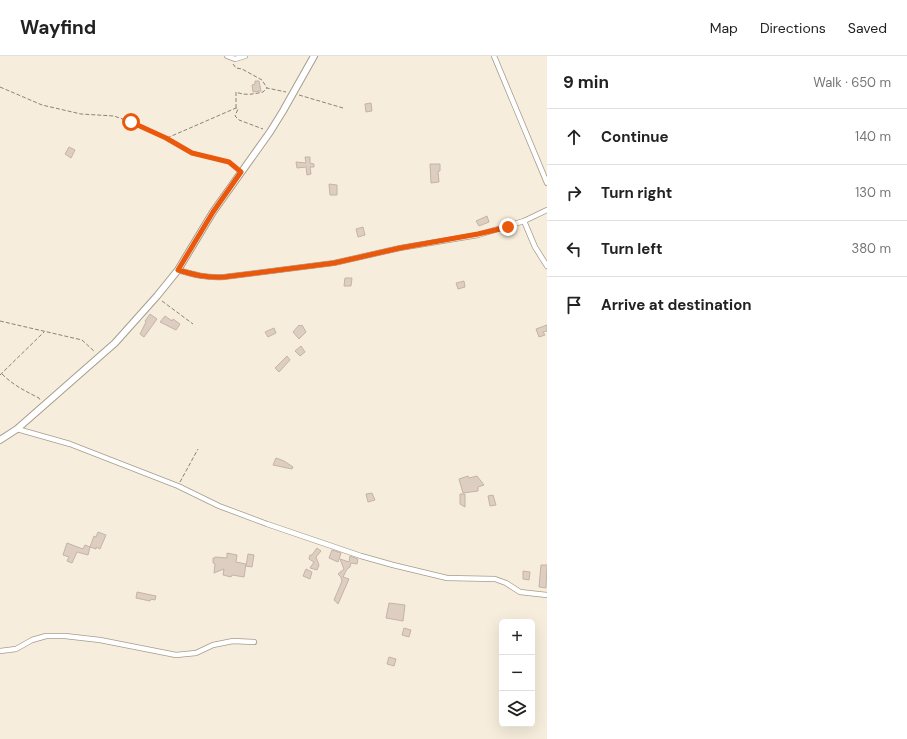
<!DOCTYPE html>
<html lang="en">
<head>
<meta charset="utf-8">
<style>
	:root { --surface:#fff; --page:#f2f2f2; --text:#222; --muted:#767676; --line:#e0e0e0 }
	body { margin:0; font-family:"DM Sans",sans-serif; background:var(--page); color:var(--text) }
	.controls { position:absolute; right:12px; bottom:12px; display:grid; overflow:hidden; border-radius:6px; box-shadow:0 4px 16px #0002 }
	.controls button { width:36px; height:36px; display:grid; place-items:center; padding:0; border:0; border-bottom:1px solid var(--line); background:var(--surface); color:var(--text); font:20px sans-serif }
	.stop { position:absolute; width:12px; height:12px; margin:-9px; border:3px solid #ea580c; border-radius:50%; background:#fff }
	.stop.end { background:#ea580c; border-color:#fff; box-shadow:0 1px 4px #0008 }
	.list { margin:0; padding:0; list-style:none }
	h2 { display:flex; justify-content:space-between; align-items:center; height:52px; margin:0; padding:0 16px; font-size:17px }
	h2 small { font-size:13px; font-weight:400; color:var(--muted) }
	.list li { display:grid; grid-template-columns:26px 1fr auto; gap:12px; align-items:center; box-sizing:border-box; height:56px; padding:0 16px; border-top:1px solid var(--line) }
	.list b { display:block; font-size:15px; white-space:nowrap }
	.list em { font-size:13px; font-style:normal; color:var(--muted) }
	.icon { flex:none; width:22px; height:22px; fill:none; stroke:currentColor; stroke-width:2; stroke-linecap:round; stroke-linejoin:round }
	.map { position:relative; flex:none; width:547px; height:683px; overflow:hidden }
	header { display:flex; align-items:center; gap:24px; box-sizing:border-box; height:56px; padding:0 20px; background:var(--surface); border-bottom:1px solid var(--line) }
	header strong { font-size:19px }
	nav { display:flex; gap:22px; margin-inline-start:auto; font-size:14px }
	main { display:flex }
	aside { flex:1; background:var(--surface) }
	.map>svg:first-child { display:block }
	.building { fill:#decec1; stroke:#c4b4a8 }
	.lines { fill:none; stroke-linecap:round; stroke-linejoin:round }
	.minor-casing { stroke:#a59d8d; stroke-width:6 }
	.tertiary-casing { stroke:#a59d8d; stroke-width:8 }
	.path { stroke:#8a8478; stroke-width:1; stroke-dasharray:4 2; stroke-linecap:butt }
	.minor { stroke:#fff; stroke-width:4.5 }
	.tertiary { stroke:#fff; stroke-width:6 }
	.route { stroke:#ea580c; stroke-width:5 }
</style>
</head>
<body>
<header>
<strong>Wayfind</strong>
<nav><a>Map</a><a>Directions</a><a>Saved</a></nav>
</header>
<main>
<div class="map">
<svg width="547" height="683" viewBox="0 0 547 683">
	<rect width="100%" height="100%" fill="#f6eddc"/>
	<!-- building -->
	<g class="building">
		<path d="M255 25H259L261 35 253 36 252 29 255 28Z"/>
		<path d="M371 47 372 55 366 56 365 48Z"/>
		<path d="M69 91 75 94 71 102 65 98Z"/>
		<path d="M305 101H310V107L314 108V111H310L311 118 307 119 306 111 297 112 296 106 306 107Z"/>
		<path d="M430 108H440V115H438L439 126 431 127Z"/>
		<path d="M329 128 337 129V139H330Z"/>
		<path d="M487 160 489 166 479 170 476 165Z"/>
		<path d="M363 171 365 179 358 181 356 173Z"/>
		<path d="M345 222H352L351 230H344Z"/>
		<path d="M464 225 465 231 458 233 456 227Z"/>
		<path d="M150 258 157 263 144 281 140 278 146 266 145 265Z"/>
		<path d="M165 260 172 265 173 263 180 268 176 274 160 266Z"/>
		<path d="M299 269 300 270 302 269 306 276 299 283 293 276Z"/>
		<path d="M547 269V275L543 276 545 279 539 281 536 273Z"/>
		<path d="M274 272 276 277 268 281 265 276Z"/>
		<path d="M301 290 305 296 300 300 295 295Z"/>
		<path d="M287 300 290 304 279 316 275 312Z"/>
		<path d="M276 402 284 405 293 411 292 413 273 409Z"/>
		<path d="M468 420 469 422 477 420 484 429 478 431V435L463 437 459 423Z"/>
		<path d="M372 437 375 444 368 446 366 438Z"/>
		<path d="M460 438H465V451L460 448Z"/>
		<path d="M493 439 496 449 490 450 488 440Z"/>
		<path d="M98 476 106 479 100 493 96 491V493L90 491 94 480 96 481Z"/>
		<path d="M67 487 83 493 85 489 90 491 88 499 77 496 72 507 67 505 69 501 63 499Z"/>
		<path d="M317 492 321 495 316 501 319 509 317 514 310 512 314 506 309 503 310 499H312Z"/>
		<path d="M332 494 341 497 338 506 329 502Z"/>
		<path d="M227 497 237 499 236 506 246 508 244 521 232 519 231 521 223 519 224 513 214 517 215 508 213 507V502H215V501L227 502Z"/>
		<path d="M248 498 254 499 252 511 246 510Z"/>
		<path d="M350 500 358 503 357 508 351 507 350 511 347 513 343 521 349 523 338 548 334 544 342 525 341 521 338 518 344 513 340 503 349 506Z"/>
		<path d="M541 509H547L546 532 539 531Z"/>
		<path d="M306 513 312 516 310 523 303 520Z"/>
		<path d="M523 515 530 516 529 524 523 523Z"/>
		<path d="M137 536 156 540 155 544 151 543 150 545 136 542Z"/>
		<path d="M389 547 405 549 403 565 386 562Z"/>
		<path d="M404 572 411 574 409 581 402 579Z"/>
		<path d="M389 601 396 603 394 610 387 608Z"/>
	</g>
	<g class="lines">
		<defs>
			<g id="minor">
				<path d="M227 0 235 3 245 0"/>
				<path d="M494 0 547 127"/>
				<path d="M524 165 535 191 547 210"/>
				<path d="M178 214C195 219 206 222 224 221L334 207 400 192 478 179 524 165 547 154"/>
				<path d="M17 373 70 388 178 430 219 450 267 468 361 500 393 509 447 522 495 523 506 527 520 536 547 539"/>
				<path d="M0 595 16 593 32 584 46 580H65L100 584 176 599 196 597 213 589 233 585 254 586"/>
			</g>
			<path id="tertiary" d="M0 384 17 373 115 287 157 240 178 214 213 156 270 76 283 55 314 0"/>
		</defs>
		<!-- minor casing -->
		<use href="#minor" class="minor-casing"/>
		<!-- tertiary casing -->
		<use href="#tertiary" class="tertiary-casing"/>
		<!-- path -->
		<g class="path">
			<path d="M233 8 236 12 242 13 262 24 267 32 286 36"/>
			<path d="M0 31 42 49 81 58 114 60 131 66 166 82 192 97 229 107 237 112"/>
			<path d="M299 39 343 52"/>
			<path d="M236 52V36C245 40 254 38 263 36L267 32"/>
			<path d="M167 82 236 52 238 53 235 60 239 64 263 73"/>
			<path d="M162 245 193 268"/>
			<path d="M0 265 82 284 95 296"/>
			<path d="M2 318C13 329 25 335 39 342L40 344"/>
			<path d="M0 319 44 276"/>
			<path d="M180 426 198 393"/>
		</g>
		<!-- minor -->
		<use href="#minor" class="minor"/>
		<!-- tertiary -->
		<use href="#tertiary" class="tertiary"/>
	</g>
	<g class="lines">
		<!-- route -->
		<path class="route" d="M131 66 166 82 192 97 229 106 241 116 213 156 178 214C195 219 206 222 224 221L334 207 400 192 478 178 508 171"/>
	</g>
</svg>
<div class="controls">
<button>+</button>
<button>−</button>
<button><svg class="icon" aria-label="layers" viewBox="0 0 24 24"><path d="M12 4l9 5-9 5-9-5zM3 14l9 5 9-5"/></svg></button>
</div>
<div class="stop" style="left:131px;top:66px"></div>
<div class="stop end" style="left:508px;top:171px"></div>
</div>
<aside>
<h2>9 min<small>Walk · 650 m</small></h2>
<ul class="list">
<li><svg class="icon" aria-label="ahead" viewBox="0 0 24 24"><path d="M12 20V5M6 11l6-6 6 6"/></svg><div><b>Continue</b></div><em>140 m</em></li>
<li><svg class="icon" aria-label="right" viewBox="0 0 24 24"><path d="M7 20v-9h11M14 6l5 5-5 5"/></svg><div><b>Turn right</b></div><em>130 m</em></li>
<li><svg class="icon" aria-label="left" viewBox="0 0 24 24"><path d="M17 20v-9H6M10 6l-5 5 5 5"/></svg><div><b>Turn left</b></div><em>380 m</em></li>
<li><svg class="icon" aria-label="arrive" viewBox="0 0 24 24"><path d="M6 21V4h12l-3 4 3 4H6"/></svg><div><b>Arrive at destination</b></div></li>
</ul>
</aside>
</main>
</body>
</html>
